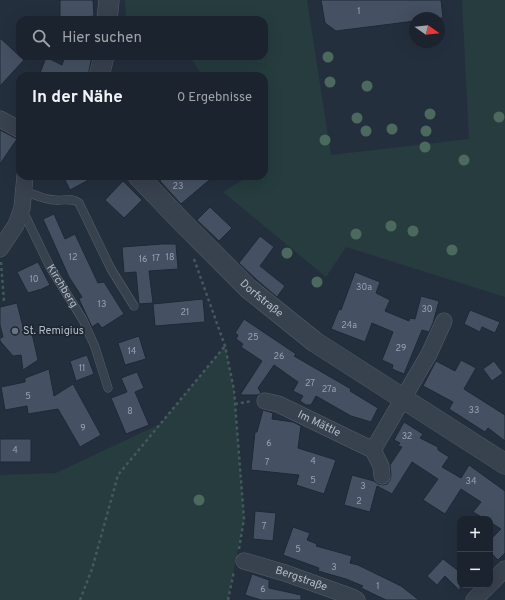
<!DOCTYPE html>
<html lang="de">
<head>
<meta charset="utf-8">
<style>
	:root { --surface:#1b232e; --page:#282f3a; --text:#f1f3f6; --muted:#a0a4aa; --line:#39404a }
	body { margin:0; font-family:Overpass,sans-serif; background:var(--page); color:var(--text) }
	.controls { position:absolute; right:12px; bottom:12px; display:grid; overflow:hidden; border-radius:8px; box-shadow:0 4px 16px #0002 }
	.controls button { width:36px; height:36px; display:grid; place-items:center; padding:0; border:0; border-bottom:1px solid var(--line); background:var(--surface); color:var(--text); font:20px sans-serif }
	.compass { position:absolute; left:409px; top:12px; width:36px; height:36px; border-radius:50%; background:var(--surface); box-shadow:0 4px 16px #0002; rotate:104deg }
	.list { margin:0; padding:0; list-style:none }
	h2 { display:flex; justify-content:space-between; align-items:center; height:52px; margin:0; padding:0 16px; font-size:17px }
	h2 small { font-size:13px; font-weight:400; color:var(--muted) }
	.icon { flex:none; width:22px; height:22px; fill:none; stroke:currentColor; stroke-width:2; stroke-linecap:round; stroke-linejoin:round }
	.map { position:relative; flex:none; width:505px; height:600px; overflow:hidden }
	.search { position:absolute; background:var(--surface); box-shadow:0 4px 16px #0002; left:16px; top:16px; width:252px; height:44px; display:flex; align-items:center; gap:10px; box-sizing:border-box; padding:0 14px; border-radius:12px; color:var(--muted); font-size:15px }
	.panel { position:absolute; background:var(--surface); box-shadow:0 4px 16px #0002; left:16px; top:72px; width:252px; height:108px; border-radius:12px }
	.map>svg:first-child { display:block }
	.green { fill:#263c3f }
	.building { fill:#455162; stroke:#1f2835 }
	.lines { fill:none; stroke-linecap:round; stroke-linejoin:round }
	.service-casing { stroke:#565f6c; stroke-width:9 }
	.minor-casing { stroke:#565f6c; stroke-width:17 }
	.tertiary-casing { stroke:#565f6c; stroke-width:21 }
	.path { stroke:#44595c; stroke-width:2.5; stroke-dasharray:3 3; stroke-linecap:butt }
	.service { stroke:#38414e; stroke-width:8 }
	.minor { stroke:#38414e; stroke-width:16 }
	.tertiary { stroke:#38414e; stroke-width:20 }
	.tree { fill:#4b6a5d }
	.worship-dot { fill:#6b7280; stroke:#1d2633; stroke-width:1.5 }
	.labels { text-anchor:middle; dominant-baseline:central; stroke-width:3.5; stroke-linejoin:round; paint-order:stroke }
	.number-label { font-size:9px; fill:#98a1af }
	.street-label { font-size:11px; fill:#b4bcc9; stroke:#1d2633 }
	.poi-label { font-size:11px; fill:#b4bcc9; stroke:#1d2633; text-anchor:start }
</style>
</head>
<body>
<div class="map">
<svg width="505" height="600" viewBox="0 0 505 600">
	<rect width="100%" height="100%" fill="#242f3e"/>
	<!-- green -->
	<g class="green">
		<path d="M125 0H307L331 155 469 139 462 0H505V297L346 247 326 277 223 192 249 176H264V167L266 165 264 162V76H203L189 56H264V20H126Z"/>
		<path d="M225 346 234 390 244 519 228 600H0V475L56 473 160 424Z"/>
	</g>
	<!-- building -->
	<g class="building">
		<path d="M60 0H93L94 16 87 17 88 20H71V19H60Z"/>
		<path d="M321 0H441L443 18H415V21L336 31 325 23Z"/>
		<path d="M0 38 24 60 0 86Z"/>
		<path d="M65 56H92L88 76H39L46 57 62 65Z"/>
		<path d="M0 130 17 139 0 164Z"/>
		<path d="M63 176H96L70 190Z"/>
		<path d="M165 176H214L181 204 160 181Z"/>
		<path d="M123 181 142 200 124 218 105 200Z"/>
		<path d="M210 207 232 228 219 241 197 220Z"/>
		<path d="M54 214 65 239 75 234 98 283 104 282 124 314 102 328 98 323 92 327 79 299 82 297 69 277 43 219Z"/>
		<path d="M260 236 274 247 260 266 285 286 277 297 257 280 239 263Z"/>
		<path d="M162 244H176L178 269 149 271 153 303 139 304 136 272 124 273 122 247Z"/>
		<path d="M38 262 50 285 42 289 28 293 17 272Z"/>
		<path d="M355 272 380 282 376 293 390 300 385 311 409 321 410 318 415 319 421 296 439 301 433 323 429 332 422 330 404 374 392 369 393 365 382 360 393 332 372 323 365 342 331 329 339 309 341 310Z"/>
		<path d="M203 299 205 322 155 326 153 304Z"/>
		<path d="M17 303 24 331 31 329 38 360 23 370 21 355 13 356 0 341V338L3 337 0 325V307Z"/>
		<path d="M470 310 500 322 495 333 482 327 480 332 464 324Z"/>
		<path d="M244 319 296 354 294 356 351 389 350 391 378 408 371 422 351 416 316 396 311 405H306L300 401 303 396 293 391 298 382 274 365 258 388 261 393 258 395H240L262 361 241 347 243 344 236 339 238 335 235 333Z"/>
		<path d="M139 336 146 359 125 365 118 343Z"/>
		<path d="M87 355 94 374 76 381 70 361Z"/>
		<path d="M461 360 476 368 464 389 505 415V441L488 428 485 432 449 409 453 402 423 386 436 361 455 371Z"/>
		<path d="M494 361 503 373 492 381 483 369Z"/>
		<path d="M49 369 54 396 73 384 101 435 80 447 58 409 28 414 27 406 5 410 1 387 25 382V378Z"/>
		<path d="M137 372 144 388 135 392 149 425 126 434 111 398 127 392 121 378Z"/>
		<path d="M263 410 273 413 272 419 293 422 301 426 298 448 336 460 324 494 296 485 299 475 251 470 255 432H257Z"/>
		<path d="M404 422 423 434 420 438 438 447V450L449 457 442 467 461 478 469 465 505 491V553L498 560 490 552V540L501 529 490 522V519H485L473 512 481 502 461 489 445 514 423 500 438 479 412 462 392 494 377 486 370 512 344 505 352 475 374 481 378 484 383 485 387 484 390 480 391 475 390 465 402 447 398 446 400 443 394 440Z"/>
		<rect x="0" y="439" width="31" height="23"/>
		<path d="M255 511 276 513 273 541 253 539Z"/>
		<path d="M293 527 310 533 307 540 317 544 316 546 352 556 350 563 358 565 401 586 419 600H386L361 588 363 586 346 579 318 571 319 568 283 555Z"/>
		<path d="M443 559 460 572V591L445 576 437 585 427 576Z"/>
		<path d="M252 574 269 580V588L301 595V600H261L245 595Z"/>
	</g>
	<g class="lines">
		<defs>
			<g id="service">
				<path d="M24 191C34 194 44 200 55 200 63 201 72 197 79 203L111 269 134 306"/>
				<path id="s1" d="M22 209 50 267 83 320 95 347 108 388"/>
			</g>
			<g id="minor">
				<path d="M0 119 20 130"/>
				<path d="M0 249 16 225 22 208 25 176"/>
				<path id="s2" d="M265 401 278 404 373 450 429 354 444 321"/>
				<path d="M373 450 381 466 382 476"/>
				<path id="s3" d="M244 561 285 573 352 597 357 600"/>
				<path d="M490 584 505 569"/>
				<path d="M474 600 489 585"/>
			</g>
			<g id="tertiary">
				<path d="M107 20 109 0"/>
				<path d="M99 76 104 56"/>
				<path id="s4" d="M138 176 183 223 249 289 315 342 505 464"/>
			</g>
		</defs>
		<!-- service casing -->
		<use href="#service" class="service-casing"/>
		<!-- minor casing -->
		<use href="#minor" class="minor-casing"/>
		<!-- tertiary casing -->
		<use href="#tertiary" class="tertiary-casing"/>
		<!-- path -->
		<g class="path">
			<path d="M194 259 225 346 234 390 244 519 239 549"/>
			<path d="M1 262 4 302"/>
			<path d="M235 404 252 401"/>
			<path d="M80 600 92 569 118 475 225 346"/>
			<path d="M228 600 234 571"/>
		</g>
		<!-- service -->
		<use href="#service" class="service"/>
		<!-- minor -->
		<use href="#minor" class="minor"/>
		<!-- tertiary -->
		<use href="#tertiary" class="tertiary"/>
	</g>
	<!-- trees -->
	<g class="tree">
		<circle cx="328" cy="57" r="5.5"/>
		<circle cx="330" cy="82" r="5.5"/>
		<circle cx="367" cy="86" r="5.5"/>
		<circle cx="430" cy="114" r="5.5"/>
		<circle cx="499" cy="117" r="5.5"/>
		<circle cx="357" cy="118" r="5.5"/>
		<circle cx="392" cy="129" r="5.5"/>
		<circle cx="366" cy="131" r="5.5"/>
		<circle cx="426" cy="131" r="5.5"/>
		<circle cx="325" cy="140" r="5.5"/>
		<circle cx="425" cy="147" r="5.5"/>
		<circle cx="464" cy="160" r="5.5"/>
		<circle cx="391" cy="226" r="5.5"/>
		<circle cx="413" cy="231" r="5.5"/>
		<circle cx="356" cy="234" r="5.5"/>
		<circle cx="452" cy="250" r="5.5"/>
		<circle cx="287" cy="253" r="5.5"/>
		<circle cx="317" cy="282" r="5.5"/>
		<circle cx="199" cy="500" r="5.5"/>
	</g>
	<!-- markers -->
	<circle class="worship-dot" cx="15" cy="331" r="4"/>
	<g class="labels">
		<!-- number labels -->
		<g class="number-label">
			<text x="359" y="11">1</text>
			<text x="178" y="186">23</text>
			<text x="73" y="257">12</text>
			<text x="170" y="257">18</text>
			<text x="156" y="258">17</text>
			<text x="143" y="259">16</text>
			<text x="34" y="279">10</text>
			<text x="364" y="287">30a</text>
			<text x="102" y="304">13</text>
			<text x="427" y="309">30</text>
			<text x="185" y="312">21</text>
			<text x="349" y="325">24a</text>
			<text x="253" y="337">25</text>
			<text x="401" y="348">29</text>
			<text x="132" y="351">14</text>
			<text x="279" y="356">26</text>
			<text x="82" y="368">11</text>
			<text x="310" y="383">27</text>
			<text x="329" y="389">27a</text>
			<text x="28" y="396">5</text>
			<text x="474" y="410">33</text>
			<text x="130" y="411">8</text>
			<text x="83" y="428">9</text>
			<text x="407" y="436">32</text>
			<text x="269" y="443">6</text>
			<text x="15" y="450">4</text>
			<text x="313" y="461">4</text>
			<text x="267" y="462">7</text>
			<text x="313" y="480">5</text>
			<text x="471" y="481">34</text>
			<text x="363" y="486">3</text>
			<text x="359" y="501">2</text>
			<text x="264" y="526">7</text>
			<text x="298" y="549">5</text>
			<text x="334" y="567">3</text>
			<text x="378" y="586">1</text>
			<text x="263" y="589">6</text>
		</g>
		<!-- street labels -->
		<g class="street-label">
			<text stroke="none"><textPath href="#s1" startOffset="87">Kirchberg</textPath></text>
			<text stroke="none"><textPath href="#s4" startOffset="174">Dorfstraße</textPath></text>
			<text stroke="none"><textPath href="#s2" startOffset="59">Im Mättle</textPath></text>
			<text stroke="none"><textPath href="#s3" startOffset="60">Bergstraße</textPath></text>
		</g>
		<!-- poi labels -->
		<g class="poi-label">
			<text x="23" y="331">St. Remigius</text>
		</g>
	</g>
</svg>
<div class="controls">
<button>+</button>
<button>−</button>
</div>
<svg class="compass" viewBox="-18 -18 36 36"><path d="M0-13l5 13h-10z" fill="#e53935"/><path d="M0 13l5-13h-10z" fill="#a0a4aa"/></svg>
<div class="search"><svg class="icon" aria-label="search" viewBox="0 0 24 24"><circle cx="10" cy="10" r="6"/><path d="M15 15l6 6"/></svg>Hier suchen</div>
<section class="panel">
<h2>In der Nähe<small>0 Ergebnisse</small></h2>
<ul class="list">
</ul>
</section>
</div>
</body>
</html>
